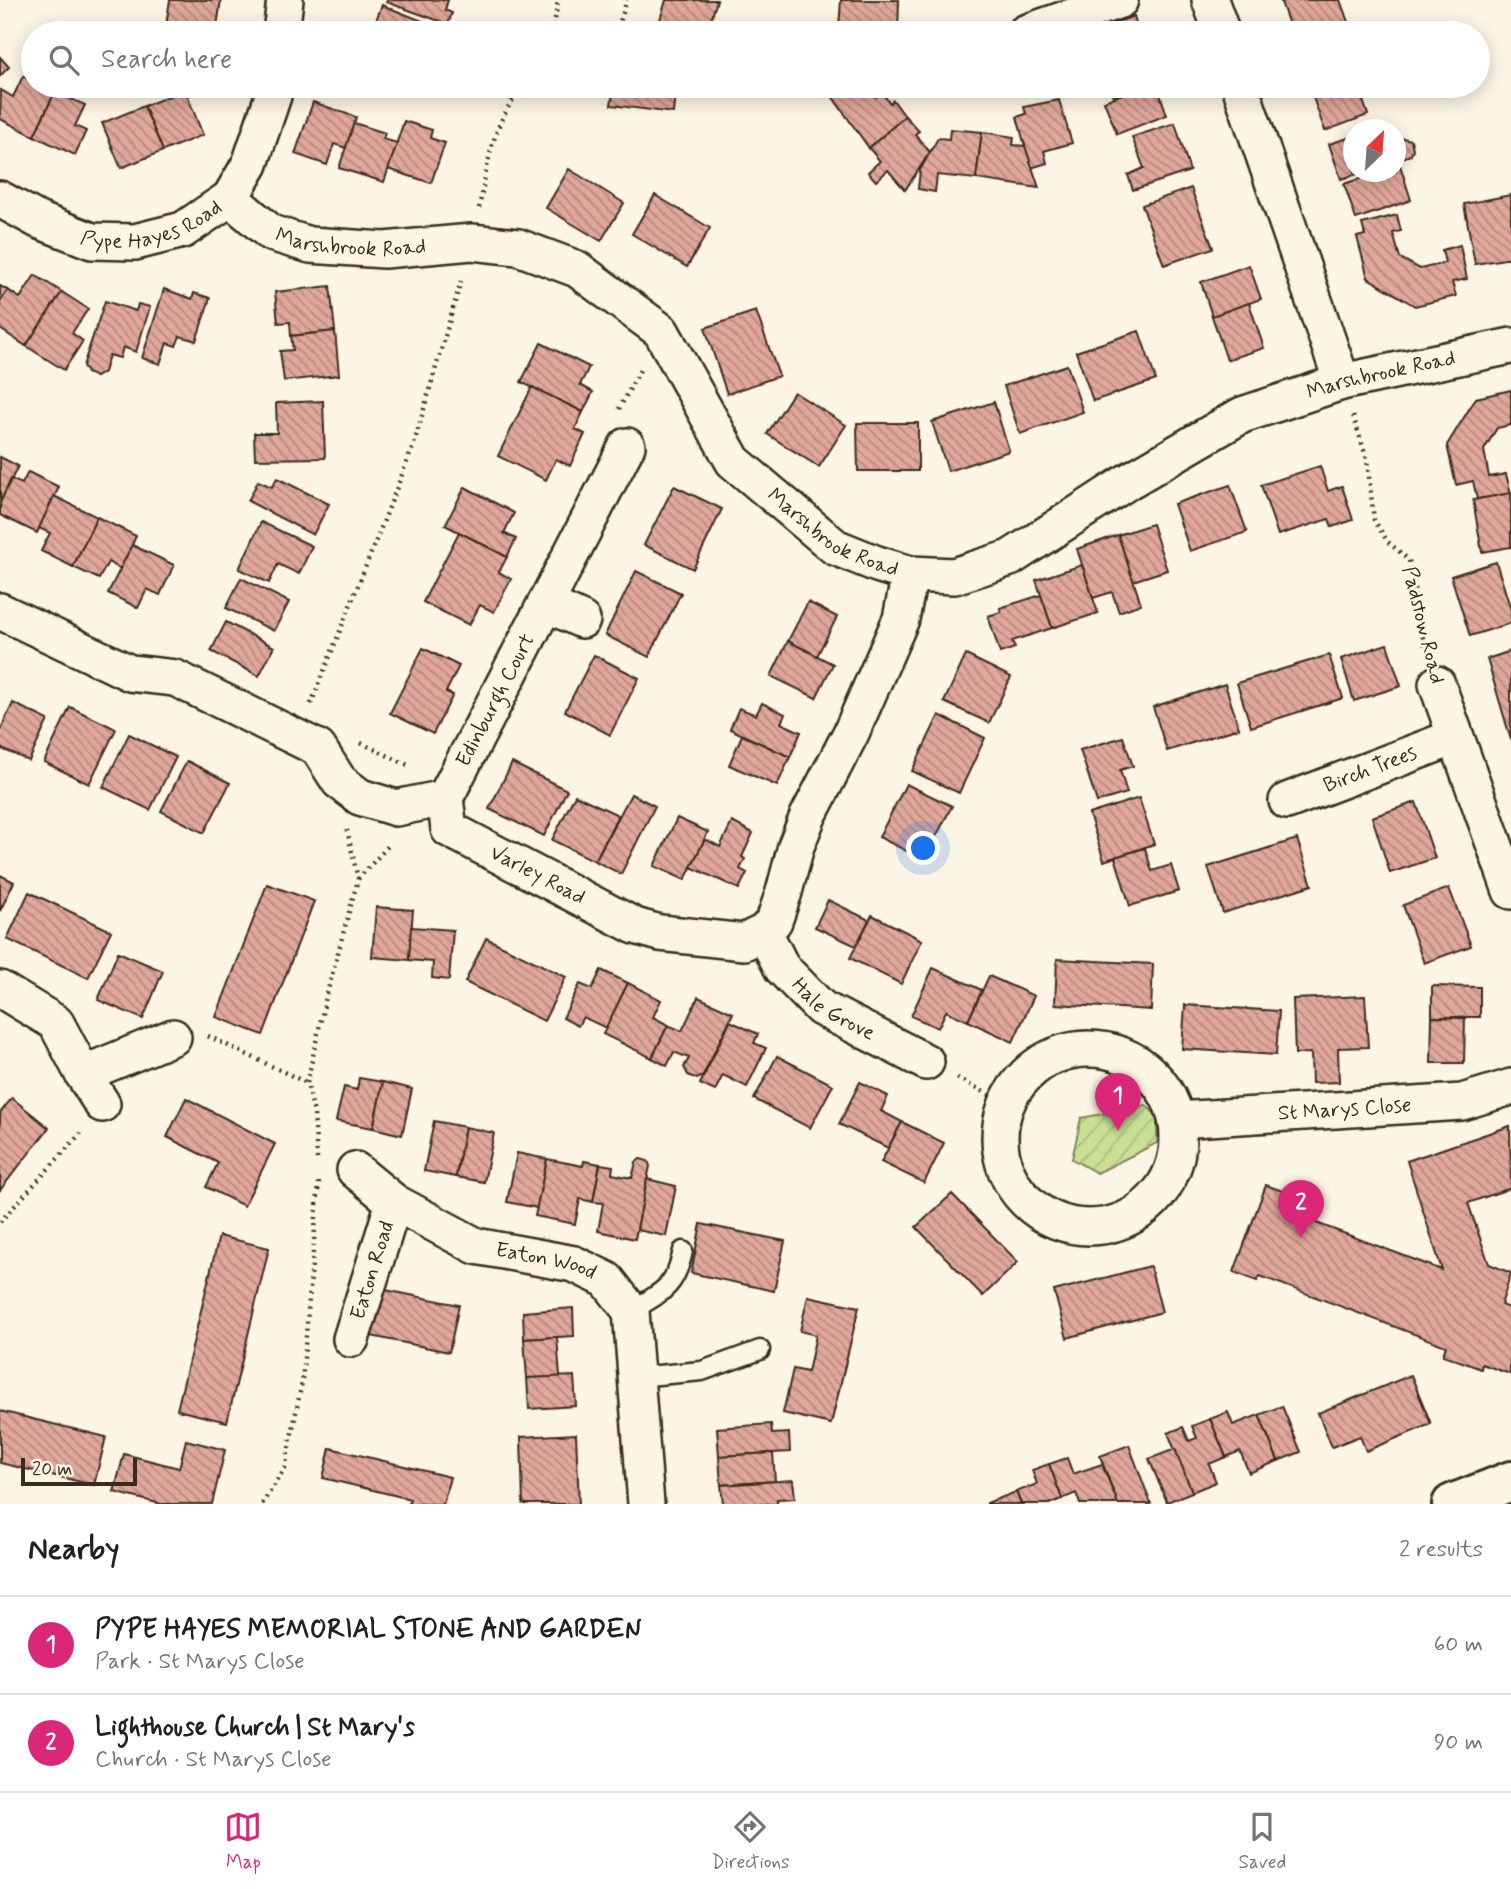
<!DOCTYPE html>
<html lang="en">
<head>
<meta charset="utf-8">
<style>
	:root { --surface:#fff; --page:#f6f6f6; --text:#202124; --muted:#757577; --line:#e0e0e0; --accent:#db2777 }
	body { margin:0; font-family:Mynerve,sans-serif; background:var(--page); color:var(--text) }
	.compass { position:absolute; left:1343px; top:119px; width:63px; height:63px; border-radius:50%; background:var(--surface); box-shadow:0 4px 18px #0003; rotate:25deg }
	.scale { position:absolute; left:21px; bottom:18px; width:116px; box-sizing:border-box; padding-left:7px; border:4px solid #3b2a1e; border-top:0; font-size:19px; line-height:24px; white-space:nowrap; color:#3b2a1e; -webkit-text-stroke:5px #fcf5e5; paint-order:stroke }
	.you { position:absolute; left:924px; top:849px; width:24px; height:24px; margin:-18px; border:5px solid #fff; border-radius:50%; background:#1a73e8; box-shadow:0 0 0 10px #1a73e833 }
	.badge { display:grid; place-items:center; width:46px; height:46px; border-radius:50%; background:var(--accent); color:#fff; font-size:23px; font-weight:700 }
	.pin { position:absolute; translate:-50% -58px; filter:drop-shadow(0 2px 4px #0008) }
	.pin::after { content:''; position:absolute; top:37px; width:24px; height:21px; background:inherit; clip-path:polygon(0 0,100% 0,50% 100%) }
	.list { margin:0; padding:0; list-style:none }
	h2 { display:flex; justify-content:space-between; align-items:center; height:91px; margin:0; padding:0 28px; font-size:30px }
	h2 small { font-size:23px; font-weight:400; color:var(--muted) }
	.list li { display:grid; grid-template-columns:46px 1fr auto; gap:21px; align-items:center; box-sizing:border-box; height:98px; padding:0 28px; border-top:2px solid var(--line) }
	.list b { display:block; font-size:26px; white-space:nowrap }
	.list p { margin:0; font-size:23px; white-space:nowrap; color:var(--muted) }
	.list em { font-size:23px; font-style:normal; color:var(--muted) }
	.icon { flex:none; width:38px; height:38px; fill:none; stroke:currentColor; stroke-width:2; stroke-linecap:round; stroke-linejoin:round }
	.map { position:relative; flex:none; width:1511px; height:1504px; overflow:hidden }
	.search { position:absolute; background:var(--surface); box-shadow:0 4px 18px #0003; left:21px; right:21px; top:21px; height:77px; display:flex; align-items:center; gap:18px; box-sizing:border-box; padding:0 24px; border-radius:38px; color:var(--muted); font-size:26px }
	.sheet { height:287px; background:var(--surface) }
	nav { display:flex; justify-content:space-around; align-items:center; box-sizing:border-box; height:98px; border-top:2px solid var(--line); background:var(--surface); font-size:19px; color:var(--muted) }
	nav a { display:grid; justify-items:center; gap:4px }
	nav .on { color:var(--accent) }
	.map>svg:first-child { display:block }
	.garden { fill:url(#garden-furrows); stroke:#828459; stroke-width:2 }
	.building { fill:url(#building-back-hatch); stroke:#3b2a1e; stroke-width:2 }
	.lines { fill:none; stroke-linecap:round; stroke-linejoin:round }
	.lane-casing { stroke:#3b2a1e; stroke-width:23 }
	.street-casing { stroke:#3b2a1e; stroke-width:40 }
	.secondary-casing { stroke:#3b2a1e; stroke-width:44 }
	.path { stroke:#3b2a1e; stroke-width:4.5; stroke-dasharray:2 5; stroke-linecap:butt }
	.lane { stroke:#fcf5e5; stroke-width:18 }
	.street { stroke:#fcf5e5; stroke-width:35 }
	.secondary { stroke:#fcf5e5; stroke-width:38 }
	.labels { text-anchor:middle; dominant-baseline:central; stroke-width:5; stroke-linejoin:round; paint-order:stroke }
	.street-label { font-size:21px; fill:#3b2a1e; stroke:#fcf5e5 }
</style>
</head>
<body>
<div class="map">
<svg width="1511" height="1504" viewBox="0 0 1511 1504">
	<defs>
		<pattern id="garden-furrows" width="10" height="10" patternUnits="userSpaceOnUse" patternTransform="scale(1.75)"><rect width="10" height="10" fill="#c8df94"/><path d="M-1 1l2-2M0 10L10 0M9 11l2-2" fill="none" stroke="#adc07f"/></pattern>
		<pattern id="building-back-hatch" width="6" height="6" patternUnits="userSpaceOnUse" patternTransform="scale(1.75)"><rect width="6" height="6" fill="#e0a79b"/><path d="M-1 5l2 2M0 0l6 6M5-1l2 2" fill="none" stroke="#b7887e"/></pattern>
	</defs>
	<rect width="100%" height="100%" fill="#fcf5e5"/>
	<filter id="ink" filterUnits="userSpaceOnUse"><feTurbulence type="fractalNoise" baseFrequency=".0143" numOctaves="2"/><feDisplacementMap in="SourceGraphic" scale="14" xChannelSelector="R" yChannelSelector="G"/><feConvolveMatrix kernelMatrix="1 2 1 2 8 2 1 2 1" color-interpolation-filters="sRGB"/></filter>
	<g filter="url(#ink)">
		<!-- garden -->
		<path class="garden" d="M1146 1105 1157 1116V1143L1097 1173 1072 1159 1081 1118Z"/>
		<!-- building -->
		<g class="building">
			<path d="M170 0H221L217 27 206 26 205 33 165 32Z"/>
			<path d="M387 0H448L445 10 452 13 448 24 386 2Z"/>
			<path d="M666 0H717L707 33H656Z"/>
			<path d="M841 0H899L898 33 839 28Z"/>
			<path d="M1286 0H1340L1352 33H1292L1281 2Z"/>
			<path d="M382 5 445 30 444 33H371Z"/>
			<path d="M1134 16 1139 33H1104L1102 27Z"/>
			<path d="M850 29 888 33H849Z"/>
			<path d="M0 57 9 67 0 76Z"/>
			<path d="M23 76 33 81V86H43L55 92 34 136 0 119 1 90 13 97Z"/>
			<path d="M614 86H676L673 113 611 105Z"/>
			<path d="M842 86H863L841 93Z"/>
			<path d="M863 86H867L876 97 882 93 890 103 893 100 905 116 869 148 832 96Z"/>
			<path d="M1109 86H1144L1113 97Z"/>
			<path d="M1144 86H1157L1167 115 1117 134 1104 101Z"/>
			<path d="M1309 86H1358L1368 115 1325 131Z"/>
			<path d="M185 90 203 135 163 151 144 106Z"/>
			<path d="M55 92 85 105 75 126 86 131 75 155 34 136Z"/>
			<path d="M1059 100 1072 143 1044 151 1047 163 1031 168 1017 117 1026 114 1024 107Z"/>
			<path d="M313 102 356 117 346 148 334 144 327 165 295 154Z"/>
			<path d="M144 106 163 151 121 168 102 123Z"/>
			<path d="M905 116 919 131 915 134 930 152 905 190 888 170 876 181 868 172 880 161 869 148Z"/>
			<path d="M404 121 432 130 430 138 445 143 431 183 388 169Z"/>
			<path d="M354 123 385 133 383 139 397 143 384 182 339 168Z"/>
			<path d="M1175 123 1190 171 1133 190 1128 175 1144 168 1132 137Z"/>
			<path d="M950 129 982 132 976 179 937 175 935 192 918 189 920 170 938 138 949 139Z"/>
			<path d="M982 132 1014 137 1013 145 1025 146 1039 188 976 179Z"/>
			<path d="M1354 136V172H1364L1341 179 1329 144Z"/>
			<path d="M1403 138 1411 140 1413 149 1411 155 1396 160V141Z"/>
			<path d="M1400 165 1411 200 1356 219 1344 184 1381 172H1396V167Z"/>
			<path d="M569 169 624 203 601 241 546 208Z"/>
			<path d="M1191 188 1213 248 1164 265 1142 205Z"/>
			<path d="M655 195 710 228 687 267 632 234Z"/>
			<path d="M1511 195V258L1475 264 1464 204Z"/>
			<path d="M1397 215 1401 231 1393 233 1400 258 1420 269 1445 263 1442 250 1460 245 1467 279 1452 282 1456 296 1415 306 1368 278 1357 237 1365 235 1362 224Z"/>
			<path d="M1249 265 1261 299 1212 316 1201 282Z"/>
			<path d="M35 275 62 292 26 346 0 329V302L8 290 20 298Z"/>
			<path d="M0 286 8 290 0 302Z"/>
			<path d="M330 286 335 331 291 336 290 322 278 323 275 292Z"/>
			<path d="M164 289 192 299 194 293 210 298 196 341 180 336 176 346 167 343 160 364 142 358Z"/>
			<path d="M62 292 88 309 72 333 83 341 64 370 26 346Z"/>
			<path d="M105 301 136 311 138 304 150 307 136 352 123 347 120 358 109 355 104 372 96 377 87 373 83 366Z"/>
			<path d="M1249 303 1264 348 1227 360 1212 316Z"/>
			<path d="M756 311 779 376 727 394 705 328Z"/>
			<path d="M335 331 339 375 284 381 280 351 293 350 291 336Z"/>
			<path d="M1139 331 1156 380 1093 401 1076 352Z"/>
			<path d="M541 343 589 367 580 385 593 392 583 412 521 382Z"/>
			<path d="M1067 365 1083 412 1020 434 1004 386Z"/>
			<path d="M532 387 583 412 575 429 585 434 570 466 556 459 546 480 498 456Z"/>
			<path d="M1511 390V425L1497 428 1484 450 1489 477 1506 474 1511 494 1477 499 1473 481 1456 485 1447 445 1476 398Z"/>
			<path d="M794 392 846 425 819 467 767 434Z"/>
			<path d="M323 401 325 458 255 459 254 433H277L276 403Z"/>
			<path d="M994 402 1009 451 948 471 932 422Z"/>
			<path d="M857 423H918V471H858Z"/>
			<path d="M0 457 18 466 0 503Z"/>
			<path d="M1320 466 1328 491 1342 486 1353 520 1332 527 1329 519 1278 535 1261 485Z"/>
			<path d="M28 472 59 487 37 533 0 515V503L11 479 22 484Z"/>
			<path d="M277 478 329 504 313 535 248 501 258 481 272 487Z"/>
			<path d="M1230 485 1247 532 1190 551 1174 504Z"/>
			<path d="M674 486 722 509 693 569 644 545Z"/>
			<path d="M465 487 514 513 504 533 516 539 507 557 445 525Z"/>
			<path d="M1511 493V547L1482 552 1473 500Z"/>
			<path d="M54 496 97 517 73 567 41 551 50 533 39 528Z"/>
			<path d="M97 517 136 536 121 569 108 562 99 579 73 567Z"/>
			<path d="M261 522 312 546 299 574 278 564 269 583 239 569Z"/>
			<path d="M1152 524 1167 570 1133 581 1118 535Z"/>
			<path d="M459 532 507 557 499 572 511 579 494 612 480 605 469 625 423 602Z"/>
			<path d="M1118 535 1141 604 1119 612 1112 592 1093 598 1077 549Z"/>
			<path d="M132 545 174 565 160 595 147 589 138 608 108 593Z"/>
			<path d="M1496 562 1511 610V623L1470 636 1451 576Z"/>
			<path d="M1082 565 1098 613 1052 628 1036 580Z"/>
			<path d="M636 571 681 593 649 657 605 635Z"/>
			<path d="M241 578 289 602 274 631 226 608Z"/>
			<path d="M1041 595 1052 628 1012 641 1015 648 1000 653 988 616 1001 612 1000 608Z"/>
			<path d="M808 602 837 617 817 656 788 641Z"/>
			<path d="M226 622 274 647 259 676 211 651Z"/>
			<path d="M788 641 833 664 816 698 771 676Z"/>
			<path d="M1387 644 1401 686 1354 701 1341 659Z"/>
			<path d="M423 648 459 666 446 692 453 695 433 734 390 713Z"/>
			<path d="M1511 651V740L1487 659Z"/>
			<path d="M594 655 639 678 610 735 565 711Z"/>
			<path d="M966 655 1011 677 989 723 944 702Z"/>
			<path d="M1329 655 1343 698 1251 727 1237 683Z"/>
			<path d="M1225 684 1239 728 1167 751 1153 707Z"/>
			<path d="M13 703 48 720 29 761 0 748V731Z"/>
			<path d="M762 703 785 714 781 723 801 732 790 757 730 729 739 708 756 715Z"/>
			<path d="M70 707 116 729 89 784 44 762Z"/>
			<path d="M939 715 985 738 959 793 912 771Z"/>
			<path d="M129 734 176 757 150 810 103 787Z"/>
			<path d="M742 735 790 757 777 786 729 765Z"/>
			<path d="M1123 737 1133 766 1120 770 1127 793 1097 802 1080 750Z"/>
			<path d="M187 761 230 783 204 833 161 811Z"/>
			<path d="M512 763 567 790 544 836 489 809Z"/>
			<path d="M906 784 952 806 924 860 879 837Z"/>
			<path d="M631 794 655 806 621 874 595 861Z"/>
			<path d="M575 795 618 815 595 861 552 840Z"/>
			<path d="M1139 798 1154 844 1104 861 1089 814Z"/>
			<path d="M1416 802 1435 858 1390 873 1372 817Z"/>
			<path d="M677 818 708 832 685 880 654 866Z"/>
			<path d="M732 822 753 833 742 857 745 859 740 869 747 873 739 889 691 867 705 839 720 847Z"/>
			<path d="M1297 839 1312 885 1223 913 1208 867Z"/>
			<path d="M1145 848 1152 871 1171 865 1179 891 1130 906 1115 857Z"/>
			<path d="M0 875 14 882 0 911Z"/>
			<path d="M267 884 314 901 263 1035 216 1017Z"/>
			<path d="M1449 888 1471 946 1424 963 1403 905Z"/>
			<path d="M29 892 111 931 88 978 7 939Z"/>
			<path d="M828 900 869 920 856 946 815 927Z"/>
			<path d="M376 907 413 910 409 960 372 957Z"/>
			<path d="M872 915 922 940 901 984 850 958Z"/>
			<path d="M411 927 453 930 449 980 432 978 433 962 409 960Z"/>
			<path d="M486 938 566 977 544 1021 465 982Z"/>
			<path d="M118 952 163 971 143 1019 98 1000Z"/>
			<path d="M1057 959 1153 964 1151 1010 1055 1004Z"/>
			<path d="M933 968 982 990 968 1021 946 1011 938 1028 911 1016Z"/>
			<path d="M601 970 628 983 606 1028 583 1017 578 1026 563 1018 580 984 592 989Z"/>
			<path d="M989 976 1034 996 1013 1042 968 1021Z"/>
			<path d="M628 983 661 1000 653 1017 668 1025 652 1058 603 1034Z"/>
			<path d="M1432 986 1480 987V1017H1432Z"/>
			<path d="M1365 996 1368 1047 1338 1048 1339 1082 1312 1083 1311 1053 1295 1054 1293 999Z"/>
			<path d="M698 997 733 1013 703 1076 697 1079 688 1075 684 1067 689 1058 674 1052 667 1066 652 1058 668 1025 682 1031Z"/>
			<path d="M1185 1005 1279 1011 1276 1055 1182 1049Z"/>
			<path d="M1432 1017 1465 1018 1464 1063H1431Z"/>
			<path d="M730 1021 758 1034 754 1043 766 1048 747 1087 723 1075 715 1091 700 1084Z"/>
			<path d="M777 1056 833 1085 810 1128 754 1099Z"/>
			<path d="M359 1078 383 1082 373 1128 336 1121 344 1087 357 1090Z"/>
			<path d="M383 1082 412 1089 402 1135 373 1128Z"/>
			<path d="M860 1082 888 1096 881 1111 902 1122 888 1148 839 1124Z"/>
			<path d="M12 1098 49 1128 0 1190V1113Z"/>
			<path d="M186 1098 275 1144 244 1206 206 1187 218 1163 167 1137Z"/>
			<path d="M434 1121 465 1127 456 1177 424 1171Z"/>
			<path d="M902 1122 944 1143 924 1183 881 1162Z"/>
			<path d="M1510 1126 1511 1188 1468 1203 1489 1264 1511 1273 1501 1305 1511 1309 1510 1374 1482 1364 1481 1369 1443 1355 1446 1346 1260 1276 1257 1281 1234 1272 1266 1185 1291 1194 1284 1211 1442 1270 1407 1161Z"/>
			<path d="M465 1127 494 1133 484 1182 456 1177Z"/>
			<path d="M517 1153 547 1159 537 1208 507 1202Z"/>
			<path d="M547 1159 583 1166 584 1161 600 1164 593 1202 580 1199 575 1224 535 1216Z"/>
			<path d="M640 1159 648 1161 650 1166 635 1239 598 1231 603 1203 593 1202 600 1164 613 1166 612 1174 632 1178 636 1162Z"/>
			<path d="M647 1179 676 1186 666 1236 637 1230Z"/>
			<path d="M952 1194 1018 1262 983 1296 916 1227Z"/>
			<path d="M701 1224 785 1241 774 1291 691 1273Z"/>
			<path d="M219 1236 269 1248 227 1422 177 1410Z"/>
			<path d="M1150 1266 1162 1312 1067 1338 1054 1291Z"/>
			<path d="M376 1288 459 1305 449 1352 366 1335Z"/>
			<path d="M808 1296 859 1307 831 1424 783 1413 793 1369 808 1372 816 1335 800 1331Z"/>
			<path d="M573 1308 574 1336 524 1339 523 1312Z"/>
			<path d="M557 1337 560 1377 527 1378 524 1339Z"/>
			<path d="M1411 1375 1431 1424 1366 1451 1360 1436 1332 1447 1318 1413Z"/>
			<path d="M574 1376 576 1406 529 1409 527 1378Z"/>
			<path d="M1282 1406 1301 1452 1278 1461 1259 1415Z"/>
			<path d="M0 1411 106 1437 94 1485 0 1463Z"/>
			<path d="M1228 1412 1233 1425 1259 1415 1278 1461 1249 1473 1240 1451 1226 1457 1210 1419Z"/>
			<path d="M1210 1419 1226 1457 1209 1464 1216 1482 1192 1492 1168 1433 1183 1427 1189 1441 1197 1438 1192 1426Z"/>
			<path d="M771 1424 772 1434 789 1433 790 1452 719 1456 717 1428Z"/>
			<path d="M576 1434 579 1504H523L521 1437Z"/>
			<path d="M186 1440 225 1450 212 1504H161L114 1492 124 1454 179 1468Z"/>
			<path d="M1129 1445 1151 1504H1118L1100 1456Z"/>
			<path d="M330 1448 450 1477 443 1504H408L410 1499 323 1478Z"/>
			<path d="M1175 1449 1192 1492 1167 1502 1149 1459Z"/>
			<path d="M773 1453 775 1481 721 1485 719 1456Z"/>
			<path d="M1067 1458 1073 1474 1102 1464 1118 1504H1080L1076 1493 1062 1499 1049 1464Z"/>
			<path d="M1049 1464 1062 1499 1049 1504H1021L1016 1492 1037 1484 1032 1470Z"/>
			<path d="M793 1480 795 1498 777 1499V1504H723L721 1485Z"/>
			<path d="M1016 1492 1021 1504H987V1503Z"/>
		</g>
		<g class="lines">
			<defs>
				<g id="lane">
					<path d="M631 1311C662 1292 675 1288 683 1251"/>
					<path d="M636 1377 702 1371 760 1350"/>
				</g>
				<g id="street">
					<path d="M1210 0 1222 33"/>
					<path d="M281 33 285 0"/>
					<path d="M1025 33 1120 0"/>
					<path d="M1240 86 1342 382"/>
					<path id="s1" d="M230 198 271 233 310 245 384 250 472 242 518 247 577 269 661 331 733 461 835 547 877 564 910 574 954 576 1010 558 1127 482 1242 415 1342 382 1511 346"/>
					<path id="s2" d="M0 199 38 220 92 241 135 242 183 230 230 198 250 164 273 96 274 86"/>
					<path d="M547 604 582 620"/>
					<path d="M0 611 130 673 175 678 318 748 339 781 360 797 396 808 445 798"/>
					<path d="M1437 684 1511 891"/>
					<path id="s3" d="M445 798 449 829 635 926 660 933 744 942 764 932 774 921 784 892 796 846 808 816 851 733 901 619 910 574"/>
					<path id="s4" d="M445 798 627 446"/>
					<path id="s5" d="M1287 801 1455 737"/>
					<path id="s6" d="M764 932 782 968 821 1008 926 1062"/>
					<path d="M0 989 56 1023 83 1074 102 1104"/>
					<circle cx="1089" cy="1138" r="89"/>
					<path d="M83 1074 173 1037"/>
					<path id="s7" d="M1177 1120 1462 1102 1511 1087"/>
					<path id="s8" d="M355 1170 394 1202 476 1246 574 1264 607 1280 631 1311 646 1504"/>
					<path id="s9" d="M351 1339 394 1202"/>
				</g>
				<path id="secondary" d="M1452 1504 1511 1481"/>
			</defs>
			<!-- lane casing -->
			<use href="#lane" class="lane-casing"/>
			<!-- street casing -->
			<use href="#street" class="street-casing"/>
			<!-- secondary casing -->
			<use href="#secondary" class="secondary-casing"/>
			<!-- path -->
			<g class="path">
				<path d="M553 33 558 0"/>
				<path d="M606 33 618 28 627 0"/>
				<path d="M479 208C488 163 492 121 524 86"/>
				<path d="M619 409 640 370"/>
				<path d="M1353 416 1367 459 1374 520 1388 542 1409 560 1425 649"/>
				<path d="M311 704 413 447 461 281"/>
				<path d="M361 743 410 766"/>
				<path d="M358 879 390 844"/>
				<path d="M208 1036 307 1083"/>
				<path d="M957 1078 1005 1103"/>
				<path d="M317 1159 314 1113 307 1083 326 997 358 879 347 830"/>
				<path d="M0 1222 81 1133"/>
				<path d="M262 1504 285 1468 302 1382 319 1182"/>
			</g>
			<!-- lane -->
			<use href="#lane" class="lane"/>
			<!-- street -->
			<use href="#street" class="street"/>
			<!-- secondary -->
			<use href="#secondary" class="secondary"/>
		</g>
	</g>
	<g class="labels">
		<!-- street labels -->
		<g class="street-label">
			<text stroke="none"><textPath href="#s2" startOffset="164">Pype Hayes Road</textPath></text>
			<text stroke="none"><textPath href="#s1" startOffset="135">Marshbrook Road</textPath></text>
			<text stroke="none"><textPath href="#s1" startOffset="1353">Marshbrook Road</textPath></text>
			<text stroke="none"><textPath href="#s1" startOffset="744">Marshbrook Road</textPath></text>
			<text transform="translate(1423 625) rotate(76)">Padstow Road</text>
			<text stroke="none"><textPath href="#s4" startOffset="110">Edinburgh Court</textPath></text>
			<text stroke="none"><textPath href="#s5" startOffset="89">Birch Trees</textPath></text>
			<text stroke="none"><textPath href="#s3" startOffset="131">Varley Road</textPath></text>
			<text stroke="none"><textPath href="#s6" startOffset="107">Hale Grove</textPath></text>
			<text stroke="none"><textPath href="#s7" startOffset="168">St Marys Close</textPath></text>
			<text stroke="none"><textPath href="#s8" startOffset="215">Eaton Wood</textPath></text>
			<text stroke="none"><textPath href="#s9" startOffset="72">Eaton Road</textPath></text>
		</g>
	</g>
</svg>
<svg class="compass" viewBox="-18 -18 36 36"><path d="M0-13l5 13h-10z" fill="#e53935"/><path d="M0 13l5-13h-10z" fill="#757577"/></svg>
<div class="scale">20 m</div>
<div class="you"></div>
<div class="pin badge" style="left:1118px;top:1131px">1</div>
<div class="pin badge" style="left:1301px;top:1238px">2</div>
<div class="search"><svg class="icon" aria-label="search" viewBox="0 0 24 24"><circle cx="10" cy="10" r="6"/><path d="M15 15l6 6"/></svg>Search here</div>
</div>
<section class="sheet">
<h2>Nearby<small>2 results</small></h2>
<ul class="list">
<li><span class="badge">1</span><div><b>PYPE HAYES MEMORIAL STONE AND GARDEN</b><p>Park · St Marys Close</p></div><em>60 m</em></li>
<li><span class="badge">2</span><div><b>Lighthouse Church | St Mary's</b><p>Church · St Marys Close</p></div><em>90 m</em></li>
</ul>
</section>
<nav>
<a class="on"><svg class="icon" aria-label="map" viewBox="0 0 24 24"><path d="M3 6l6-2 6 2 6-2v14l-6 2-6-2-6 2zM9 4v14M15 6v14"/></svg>Map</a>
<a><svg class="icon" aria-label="directions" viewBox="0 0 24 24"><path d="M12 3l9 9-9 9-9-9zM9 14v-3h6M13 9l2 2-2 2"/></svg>Directions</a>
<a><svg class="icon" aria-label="saved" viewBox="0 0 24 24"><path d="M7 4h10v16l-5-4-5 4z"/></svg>Saved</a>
</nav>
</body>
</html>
